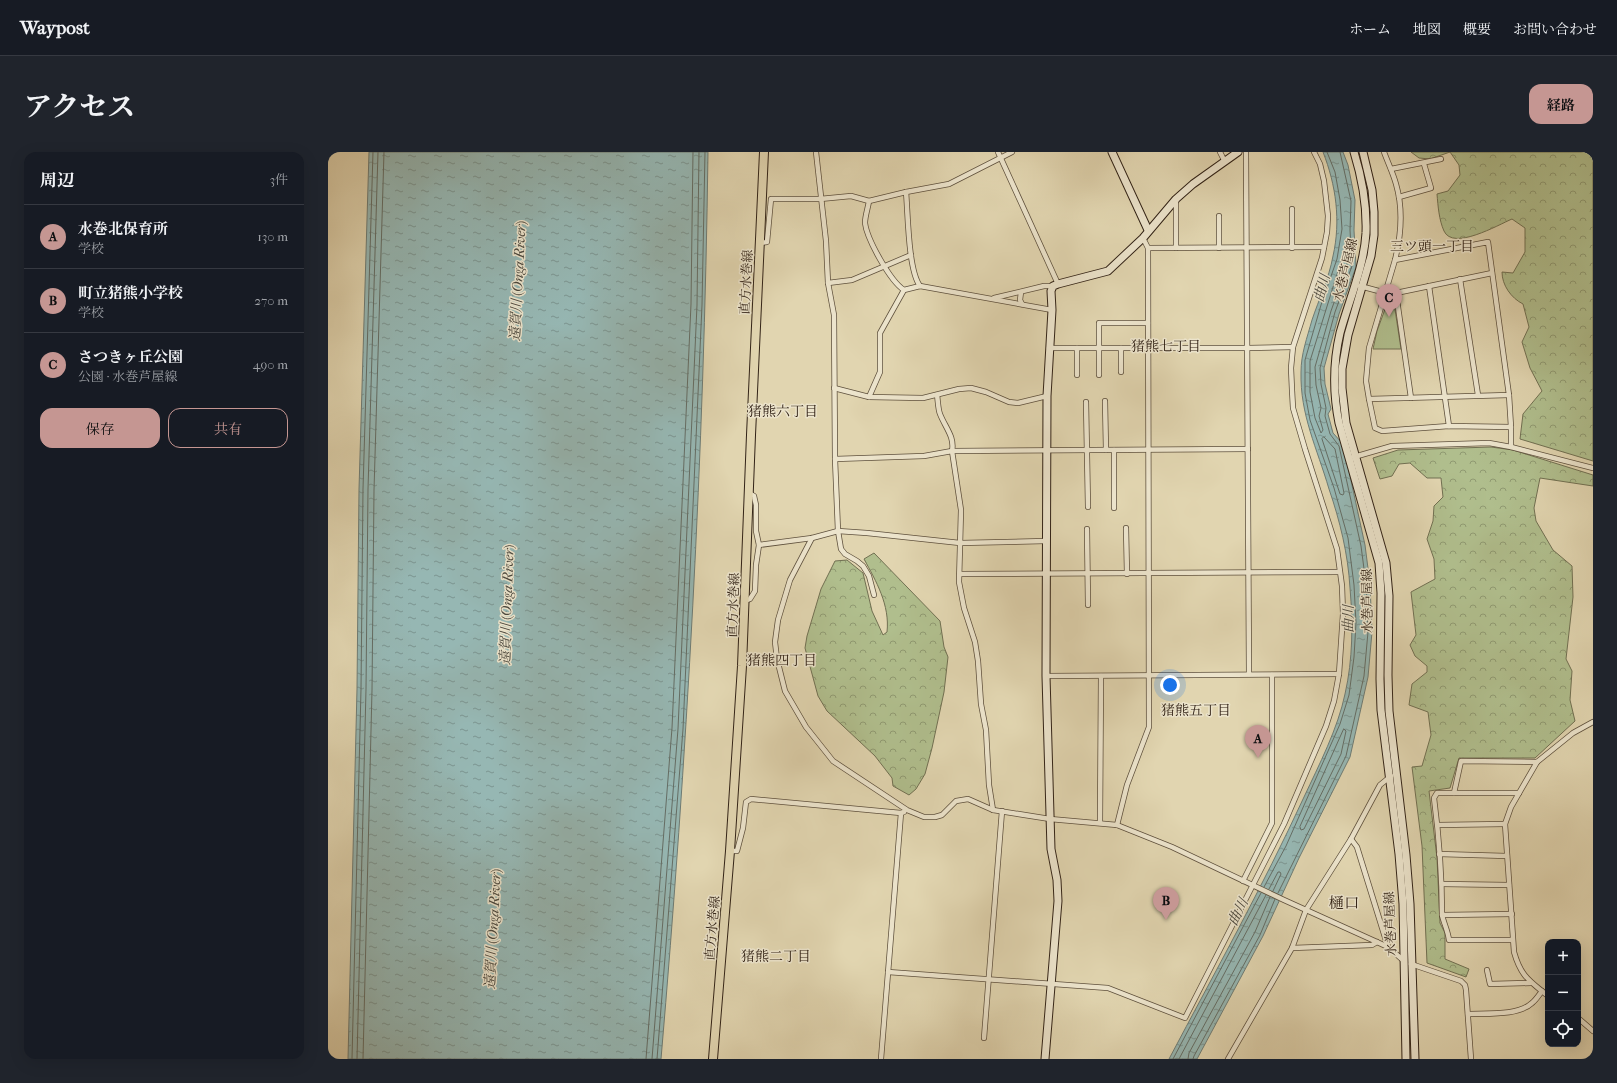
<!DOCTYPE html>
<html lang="ja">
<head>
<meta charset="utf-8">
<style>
	:root { --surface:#171b24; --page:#20242c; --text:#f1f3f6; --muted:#9ea1a6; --line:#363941; --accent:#c59692 }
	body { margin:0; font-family:"IM FELL French Canon","Noto Serif JP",serif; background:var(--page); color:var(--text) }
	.controls { position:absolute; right:12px; bottom:12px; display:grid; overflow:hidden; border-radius:8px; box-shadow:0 4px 16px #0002 }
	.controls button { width:36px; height:36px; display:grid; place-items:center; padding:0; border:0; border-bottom:1px solid var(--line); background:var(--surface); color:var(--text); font:20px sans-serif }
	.you { position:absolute; left:842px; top:533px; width:14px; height:14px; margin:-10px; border:3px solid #fff; border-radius:50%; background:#1a73e8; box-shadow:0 0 0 6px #1a73e833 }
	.badge { display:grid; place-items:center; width:26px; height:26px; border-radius:50%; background:var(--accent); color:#111; font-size:13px; font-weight:700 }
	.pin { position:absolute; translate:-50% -33px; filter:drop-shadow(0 1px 2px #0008) }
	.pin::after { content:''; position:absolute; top:21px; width:14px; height:12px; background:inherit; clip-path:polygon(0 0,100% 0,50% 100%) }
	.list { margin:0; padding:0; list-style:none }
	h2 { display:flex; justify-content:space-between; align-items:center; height:52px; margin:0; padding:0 16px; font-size:17px }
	h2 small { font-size:13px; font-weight:400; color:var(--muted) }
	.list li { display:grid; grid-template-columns:26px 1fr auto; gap:12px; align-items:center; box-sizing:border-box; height:64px; padding:0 16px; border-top:1px solid var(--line) }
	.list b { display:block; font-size:15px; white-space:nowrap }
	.list p { margin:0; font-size:13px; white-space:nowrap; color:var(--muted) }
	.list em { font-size:13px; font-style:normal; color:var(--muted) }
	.actions { display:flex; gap:8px; padding:12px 16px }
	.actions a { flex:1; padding:9px 0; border:1px solid var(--accent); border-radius:12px; text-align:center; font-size:14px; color:var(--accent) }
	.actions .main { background:var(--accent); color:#111 }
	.icon { flex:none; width:22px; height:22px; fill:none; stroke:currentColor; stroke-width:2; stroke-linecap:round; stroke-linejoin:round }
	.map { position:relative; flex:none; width:1265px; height:907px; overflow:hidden; border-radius:12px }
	header { display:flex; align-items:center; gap:24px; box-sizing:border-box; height:56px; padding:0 20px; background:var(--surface); border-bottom:1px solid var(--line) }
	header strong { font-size:19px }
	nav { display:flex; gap:22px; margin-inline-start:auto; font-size:14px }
	.intro { display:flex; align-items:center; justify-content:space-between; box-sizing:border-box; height:96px; padding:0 24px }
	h1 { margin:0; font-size:28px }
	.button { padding:10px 18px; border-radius:12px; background:var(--accent); color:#111; font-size:14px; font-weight:700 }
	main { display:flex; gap:24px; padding:0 24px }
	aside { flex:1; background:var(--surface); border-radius:12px; box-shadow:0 4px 16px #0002 }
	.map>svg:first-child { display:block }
	.forest { fill:url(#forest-crowns); stroke:#717052 }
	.park { fill:#b0be8d; stroke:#717052 }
	.water { fill:url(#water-ripples); stroke:#6e7c75 }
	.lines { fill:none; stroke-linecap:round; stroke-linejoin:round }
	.shore { stroke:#646d65; stroke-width:1 }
	.street-casing { stroke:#5e503d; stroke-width:6 }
	.secondary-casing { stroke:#322317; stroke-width:9 }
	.primary-casing { stroke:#322317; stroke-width:10 }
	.street { stroke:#ece4cc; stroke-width:4.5 }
	.secondary { stroke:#ece4cc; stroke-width:7 }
	.primary { stroke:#e1d5b0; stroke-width:8 }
	.labels { text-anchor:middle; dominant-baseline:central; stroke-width:3; stroke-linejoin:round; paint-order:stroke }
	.street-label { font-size:13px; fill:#322317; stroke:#ece4cc }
	.neighbourhood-label { font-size:14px; fill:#322317; stroke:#ece4cc }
	.water-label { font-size:14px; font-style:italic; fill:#4b483e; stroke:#ece4cc }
	.quarter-label { font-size:15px; fill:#322317; stroke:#ece4cc }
</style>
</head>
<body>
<header>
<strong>Waypost</strong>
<nav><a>ホーム</a><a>地図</a><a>概要</a><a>お問い合わせ</a></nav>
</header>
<div class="intro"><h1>アクセス</h1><a class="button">経路</a></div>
<main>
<aside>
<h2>周辺<small>3件</small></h2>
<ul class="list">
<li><span class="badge">A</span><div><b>水巻北保育所</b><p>学校</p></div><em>130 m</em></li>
<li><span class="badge">B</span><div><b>町立猪熊小学校</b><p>学校</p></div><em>270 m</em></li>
<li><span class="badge">C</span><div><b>さつきヶ丘公園</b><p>公園 · 水巻芦屋線</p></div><em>490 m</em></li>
</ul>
<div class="actions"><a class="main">保存</a><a>共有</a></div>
</aside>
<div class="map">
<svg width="1265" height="907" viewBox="0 0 1265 907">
	<defs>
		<pattern id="forest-crowns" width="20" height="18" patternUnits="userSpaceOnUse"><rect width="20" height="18" fill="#b0be8d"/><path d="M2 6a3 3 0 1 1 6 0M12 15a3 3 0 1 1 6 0" fill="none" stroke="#909a72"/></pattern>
		<pattern id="water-ripples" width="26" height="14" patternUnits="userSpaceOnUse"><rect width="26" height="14" fill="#96b7b3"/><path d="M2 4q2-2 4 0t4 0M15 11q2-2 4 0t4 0" fill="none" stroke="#7b9491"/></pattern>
	</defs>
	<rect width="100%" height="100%" fill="#e1d5b0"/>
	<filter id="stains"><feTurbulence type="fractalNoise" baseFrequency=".005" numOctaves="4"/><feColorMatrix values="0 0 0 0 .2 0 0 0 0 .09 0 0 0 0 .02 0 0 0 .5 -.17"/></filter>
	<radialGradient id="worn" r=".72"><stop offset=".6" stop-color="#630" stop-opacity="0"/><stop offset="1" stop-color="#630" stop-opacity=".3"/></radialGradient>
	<!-- forest -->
	<g class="forest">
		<path d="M1083 0H1265V309L1192 287 1195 262 1214 239 1202 216 1194 190 1201 175 1195 152C1183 146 1174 133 1174 120L1185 121 1197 100V76L1184 67C1170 73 1125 99 1116 79 1111 68 1110 54 1109 42L1120 39 1132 23 1131 13 1122 0 1102 7 1091 6Z"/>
		<path d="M1163 295 1185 298 1265 323V334L1212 326 1206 356 1208 369 1225 398 1244 414 1245 445 1238 507 1244 519 1242 548 1247 569 1207 606H1131L1122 636 1101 639 1109 706 1112 771 1117 781V807L1141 817 1138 825 1099 811 1094 694 1084 615 1094 614 1103 583 1100 560 1081 553 1084 532 1099 520V514L1087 504 1082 493 1088 483 1083 440 1107 427 1106 407 1099 387 1105 369 1106 354 1115 345 1113 326H1099L1082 311 1071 312 1064 324 1052 327 1045 306 1070 298Z"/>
		<path d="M546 401 612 469 616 495 620 505 616 540 604 596 597 622 588 637 581 643 565 634 564 626 547 604 499 559 490 544 477 496 479 484 493 437 507 409 519 408 535 421 544 459 555 483 559 480C562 453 548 429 536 407Z"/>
	</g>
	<!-- park -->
	<path class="park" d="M1064 146 1066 151 1073 197H1045L1049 179 1060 149Z"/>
	<!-- water -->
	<g class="water">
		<path d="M41 0H380C376 303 359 605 333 907H20L29 537 31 337Z"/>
		<path d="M995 0H1015L1020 13 1027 48 1026 78 1028 115 1011 162 996 216 997 232 1003 257 1000 262 1005 281 1015 292 1037 393 1042 432 1044 480 1040 525 1022 605 971 706 935 784 869 907H841C887 820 935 734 976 645 991 613 1010 576 1017 542 1025 507 1025 471 1022 436 1020 402 1012 369 1001 337 989 296 972 263 973 220 973 202 979 186 984 168 991 147 1001 126 1005 104 1013 69 1008 33 995 0Z"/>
	</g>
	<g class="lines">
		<!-- shore -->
		<g class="shore">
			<path d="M1017 102 1019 103V114L1003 159 987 215 988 233 993 256 991 264 995 278 993 281 987 266 982 240V209L1015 103Z"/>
			<path d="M996 285 1007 297 1016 341 1015 343 1012 342 994 287Z"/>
			<path d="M1016 577 1018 579 1013 602 976 677 973 678 972 675Z"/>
			<path d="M936 735 958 694 1012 572 1021 543 1026 505 1028 471 1026 433 1020 386 1006 336 982 268 977 241V208L993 153 1009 107 1014 77 1012 48 1007 20 999 0"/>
			<path d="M941 737 950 720H952L953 722 945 739"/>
			<path d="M950 741 1018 604 1036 524 1040 480 1038 432 1033 394 1011 294 1002 282 997 264 998 256 993 232 992 216 1007 160 1024 114 1022 78 1023 49 1012 0"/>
			<path d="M24 907 33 537 35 337 45 0"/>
			<path d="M29 907 38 537 40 337 50 0"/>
			<path d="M35 907 44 538 46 338 56 0"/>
			<path d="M318 907 344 576 363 152 365 0"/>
			<path d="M324 907 350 577 369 153 371 0"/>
			<path d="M329 907 355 577 374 153 377 0"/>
			<path d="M845 907 933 741"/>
			<path d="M851 907 938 743"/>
			<path d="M860 907 861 901 927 780 942 745"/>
			<path d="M865 907 866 904 932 783 947 747"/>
		</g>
		<defs>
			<g id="street">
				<path d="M488 0 498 89 500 131 506 163 507 307 510 379 513 397 517 402 529 409 535 414 541 424 546 443"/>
				<path d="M670 0 730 132"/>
				<path d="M892 0 897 10"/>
				<path d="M918 0 921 522"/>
				<path d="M1056 0C1060 11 1065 21 1068 32 1075 56 1073 84 1067 108"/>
				<path d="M1063 17 1113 7"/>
				<path d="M578 40C580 61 580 118 592 134"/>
				<path d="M1071 45 1103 36 1096 12"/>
				<path d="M848 47V96"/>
				<path d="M541 49C540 56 537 64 537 71 539 87 562 129 576 138L592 134 724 158"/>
				<path d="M964 57V96"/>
				<path d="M1160 90 1181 243 1041 247 1038 229 1041 196 1067 108Z"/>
				<path d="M432 91 439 90 443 47H492L523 44 541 49 578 40 621 32 684 0"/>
				<path d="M820 96 996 95"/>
				<path d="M891 96V64"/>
				<path d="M1132 127 1150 243"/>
				<path d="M500 131 524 128 583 103"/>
				<path d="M1032 134 1058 141H1068L1164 121"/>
				<path d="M1101 134 1121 274"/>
				<path d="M693 140 692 148 694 152"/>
				<path d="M1068 141 1083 246"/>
				<path d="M666 146 716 134H725"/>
				<path d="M721 196H920L965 195"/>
				<path d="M749 196V223"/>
				<path d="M793 220V196"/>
				<path d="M771 223V171H820"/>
				<path d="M506 236 541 245 595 246 631 237 643 236 658 240 681 250 690 251 719 244"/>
				<path d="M609 243C610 249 610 257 612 262 617 275 627 285 624 299L633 358 631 430 636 456 647 490 650 509 653 552 658 578 661 633 665 658"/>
				<path d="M1181 243 1183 275V295"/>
				<path d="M541 245 552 220V181L576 138"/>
				<path d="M1041 247 1047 276 1054 279 1121 274 1183 275"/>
				<path d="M777 249 778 298"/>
				<path d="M758 250 760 355"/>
				<path d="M786 298V356"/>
				<path d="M1026 305 1064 294 1161 291 1183 295 1265 316"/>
				<path d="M507 307 596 304 624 299 920 297"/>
				<path d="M798 376 799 422"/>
				<path d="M759 377 760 453"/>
				<path d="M484 386 462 428 450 468 447 490 449 507 457 539 478 575 505 609 579 658 596 665H607L614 663 628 649 640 647 665 658 722 667 789 673 844 695 956 748 1060 795 1076 809"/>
				<path d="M431 393 484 386 510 379 539 381 632 391 718 389"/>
				<path d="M632 422 1011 420"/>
				<path d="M417 449 422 447 427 439 428 413 431 393 428 379V353L426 344 421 341"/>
				<path d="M718 524 1011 522"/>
				<path d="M1126 641H1191"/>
				<path d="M772 671 773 524"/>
				<path d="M789 673 799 633 821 575 820 96 815 86"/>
				<path d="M1110 673 1177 672"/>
				<path d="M1023 687 1029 695 1060 795"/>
				<path d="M402 699H409L415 676 418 650 423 647 573 661 576 660"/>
				<path d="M1111 702 1179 704"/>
				<path d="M915 729 944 671V523"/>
				<path d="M1114 732 1181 733"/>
				<path d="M1184 762 1114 763C1114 724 1111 685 1106 646L1109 641H1126L1133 609 1209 610"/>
				<path d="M1114 763C1116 772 1120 779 1121 788H1184"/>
				<path d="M964 796 1044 793 1049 790"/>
				<path d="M1083 812 1133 829 1137 833 1138 838 1143 907"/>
				<path d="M1159 818 1162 832 1203 831"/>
				<path d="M560 820 780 836 857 866 956 672 998 574 1006 549 1011 522 1015 462 1014 434 1009 397 977 297 965 256 964 238 963 216 965 195 994 106 999 80 1000 64 996 29 992 12 986 0"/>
				<path d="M1220 844C1202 829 1193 825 1186 800L1177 672 1183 655 1209 610 1245 581 1265 570"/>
				<path d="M1140 862C1159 861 1190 864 1204 851 1208 848 1211 843 1214 839"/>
				<path d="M1250 866 1265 879"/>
				<path d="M656 886 674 659"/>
				<path d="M553 907 573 661"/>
				<path d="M900 907 964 796 978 758 1023 687 1052 633 1063 624"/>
			</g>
			<g id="secondary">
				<path d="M784 0 820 78"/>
				<path d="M1026 0C1034 26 1039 53 1038 81 1036 115 1021 148 1012 181 1005 211 1005 241 1011 271L1051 411 1053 441 1052 527 1053 558 1071 702 1075 752 1078 907"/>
				<path d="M1035 0 1044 38 1046 60V83L1043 104 1020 183 1014 217V236L1018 271 1058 411 1061 444 1060 523 1061 559 1078 703 1082 752 1087 907"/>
				<path d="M717 907 730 749 729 728 723 697 718 524 719 244 724 158 723 139 725 134 730 132 780 119 815 86 848 47 865 32 910 0"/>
			</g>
			<path id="primary" d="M385 907 402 699 414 514 423 283 436 0"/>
		</defs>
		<!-- street casing -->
		<use href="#street" class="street-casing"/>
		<!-- secondary casing -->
		<use href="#secondary" class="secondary-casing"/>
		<!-- primary casing -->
		<use href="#primary" class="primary-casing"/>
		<!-- street -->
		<use href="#street" class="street"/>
		<!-- secondary -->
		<use href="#secondary" class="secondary"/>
		<!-- primary -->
		<use href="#primary" class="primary"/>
	</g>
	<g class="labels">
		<!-- street labels -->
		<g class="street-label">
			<text transform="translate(1017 118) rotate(-76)">水巻芦屋線</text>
			<text transform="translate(418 130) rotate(-87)">直方水巻線</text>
			<text transform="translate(1039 449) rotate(-91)">水巻芦屋線</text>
			<text transform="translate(405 453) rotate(-88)">直方水巻線</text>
			<text transform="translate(1062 772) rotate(-92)">水巻芦屋線</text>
			<text transform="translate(384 776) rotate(-85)">直方水巻線</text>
		</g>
		<!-- neighbourhood labels -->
		<g class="neighbourhood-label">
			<text x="1104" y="94">三ツ頭一丁目</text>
			<text x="838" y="194">猪熊七丁目</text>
			<text x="455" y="259">猪熊六丁目</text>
			<text x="454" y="508">猪熊四丁目</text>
			<text x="868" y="558">猪熊五丁目</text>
			<text x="448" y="804">猪熊二丁目</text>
		</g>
		<!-- water labels -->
		<g class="water-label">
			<text transform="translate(190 129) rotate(-87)">遠賀川 (Onga River)</text>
			<text transform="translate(994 136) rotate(-75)">曲川</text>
			<text transform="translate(179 453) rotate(-88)">遠賀川 (Onga River)</text>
			<text transform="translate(1020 467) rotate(-90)">曲川</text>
			<text transform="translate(910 760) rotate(-63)">曲川</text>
			<text transform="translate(165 777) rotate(-87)">遠賀川 (Onga River)</text>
		</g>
		<!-- quarter labels -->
		<g class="quarter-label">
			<text x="1016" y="751">樋口</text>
		</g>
	</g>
	<rect width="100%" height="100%" filter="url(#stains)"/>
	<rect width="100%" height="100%" fill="url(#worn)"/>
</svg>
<div class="controls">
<button>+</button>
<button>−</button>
<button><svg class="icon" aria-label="locate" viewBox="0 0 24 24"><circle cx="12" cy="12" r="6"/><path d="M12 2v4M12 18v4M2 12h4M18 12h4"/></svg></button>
</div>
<div class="you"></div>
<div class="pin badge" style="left:930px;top:606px">A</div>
<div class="pin badge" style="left:838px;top:768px">B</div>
<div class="pin badge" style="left:1061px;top:165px">C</div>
</div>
</main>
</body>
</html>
